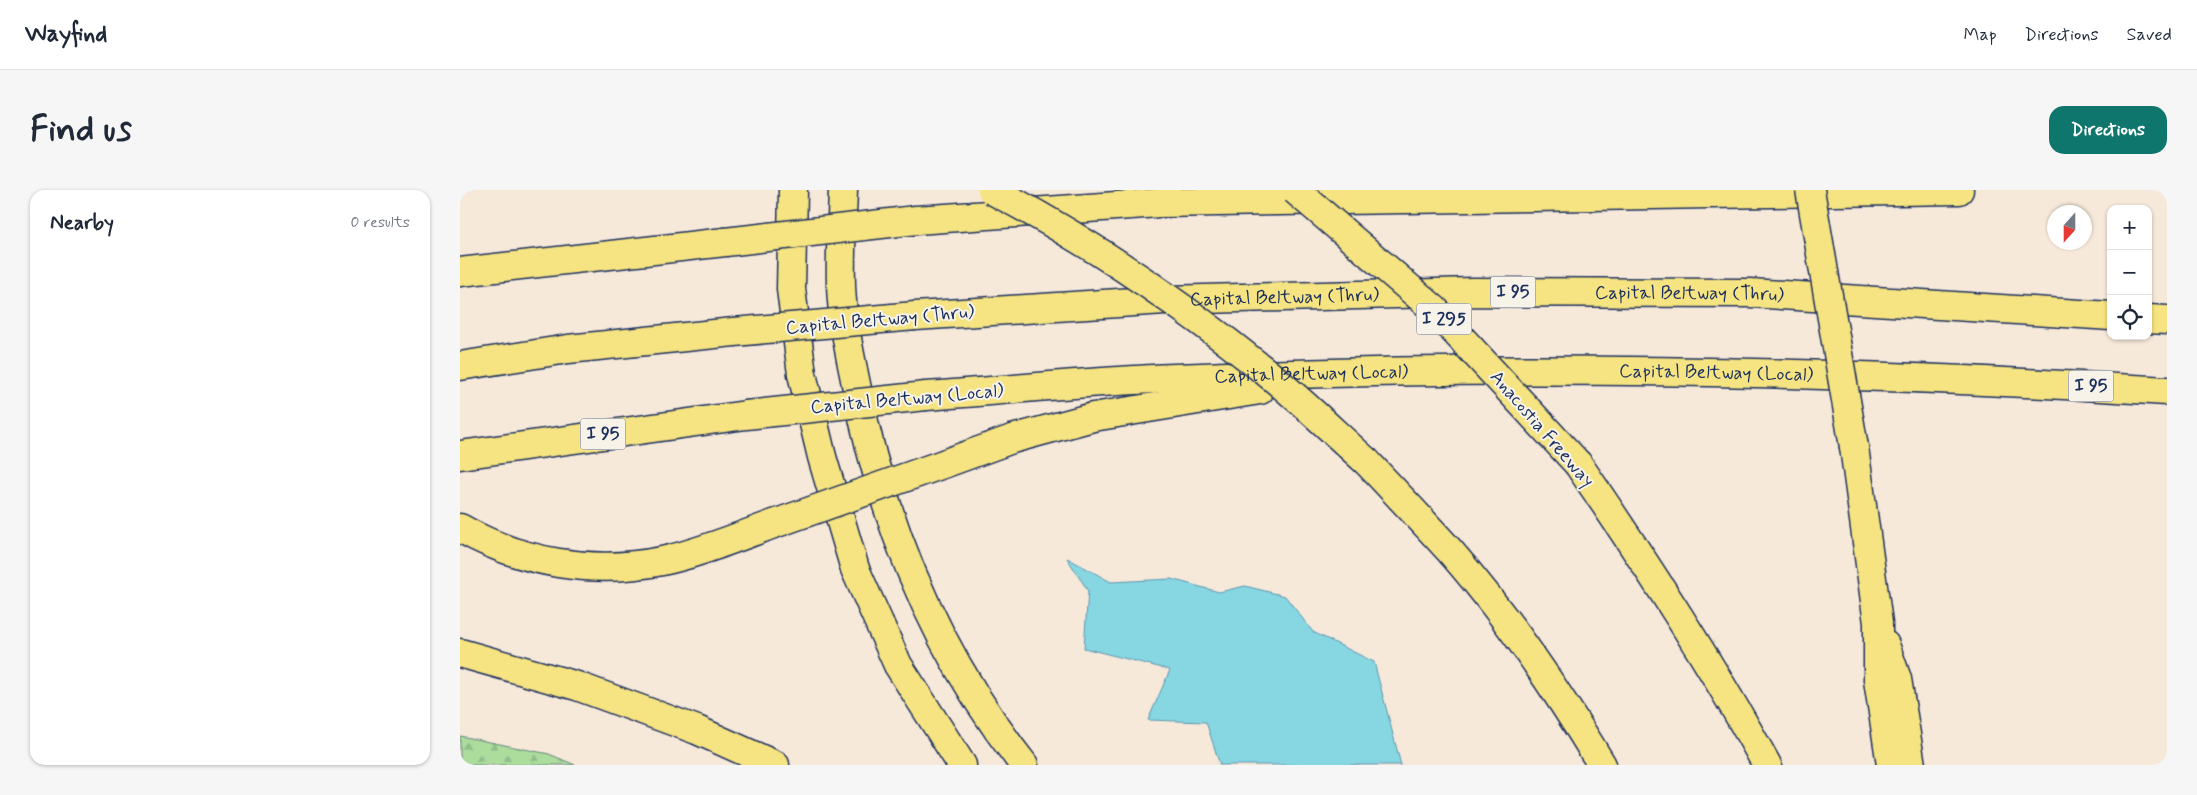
<!DOCTYPE html>
<html lang="en">
<head>
<meta charset="utf-8">
<style>
	:root { --surface:#fff; --page:#f6f6f7; --text:#1f2937; --muted:#747a83; --line:#e0e1e3; --accent:#0f766e }
	body { margin:0; font-family:Mynerve,sans-serif; background:var(--page); color:var(--text) }
	.controls { position:absolute; right:15px; top:15px; display:grid; overflow:hidden; border-radius:10px; box-shadow:0 1px 4px #0004 }
	.controls button { width:45px; height:45px; display:grid; place-items:center; padding:0; border:0; border-bottom:1px solid var(--line); background:var(--surface); color:var(--text); font:25px sans-serif }
	.compass { position:absolute; left:1587px; top:15px; width:45px; height:45px; border-radius:50%; background:var(--surface); box-shadow:0 1px 4px #0004; rotate:201deg }
	.list { margin:0; padding:0; list-style:none }
	h2 { display:flex; justify-content:space-between; align-items:center; height:65px; margin:0; padding:0 20px; font-size:21px }
	h2 small { font-size:16px; font-weight:400; color:var(--muted) }
	.icon { flex:none; width:28px; height:28px; fill:none; stroke:currentColor; stroke-width:2; stroke-linecap:round; stroke-linejoin:round }
	.map { position:relative; flex:none; width:1707px; height:575px; overflow:hidden; border-radius:15px }
	header { display:flex; align-items:center; gap:30px; box-sizing:border-box; height:70px; padding:0 25px; background:var(--surface); border-bottom:1px solid var(--line) }
	header strong { font-size:24px }
	nav { display:flex; gap:28px; margin-inline-start:auto; font-size:18px }
	.intro { display:flex; align-items:center; justify-content:space-between; box-sizing:border-box; height:120px; padding:0 30px }
	h1 { margin:0; font-size:35px }
	.button { padding:12px 22px; border-radius:15px; background:var(--accent); color:#fff; font-size:18px; font-weight:700 }
	main { display:flex; gap:30px; padding:0 30px }
	aside { flex:1; background:var(--surface); border-radius:15px; box-shadow:0 1px 4px #0004 }
	.map>svg:first-child { display:block }
	.forest { fill:url(#forest-firs); stroke:#64867e }
	.water { fill:#87d7e3; stroke:#5c94ae }
	.lines { fill:none; stroke-linecap:round; stroke-linejoin:round }
	.highway-casing { stroke:#1b2f5e; stroke-width:31 }
	.highway { stroke:#f6e381; stroke-width:28 }
	.highway-bridge-casing { stroke:#1b2f5e; stroke-width:31; stroke-linecap:butt }
	.highway-bridge { stroke:#f6e381; stroke-width:28 }
	.labels { text-anchor:middle; dominant-baseline:central; stroke-width:4; stroke-linejoin:round; paint-order:stroke }
	.shield { fill:#f7f3e8; stroke:#5d6a87; stroke-width:1 }
	.shield-label { font-size:18px; font-weight:bold; fill:#1b2f5e }
	.street-label { font-size:19px; fill:#1b2f5e; stroke:#f7f3e8 }
</style>
</head>
<body>
<header>
<strong>Wayfind</strong>
<nav><a>Map</a><a>Directions</a><a>Saved</a></nav>
</header>
<div class="intro"><h1>Find us</h1><a class="button">Directions</a></div>
<main>
<aside>
<h2>Nearby<small>0 results</small></h2>
<ul class="list">
</ul>
</aside>
<div class="map">
<svg width="1707" height="575" viewBox="0 0 1707 575">
	<defs>
		<pattern id="forest-firs" width="22" height="20" patternUnits="userSpaceOnUse" patternTransform="scale(1.25)"><rect width="22" height="20" fill="#acdd9d"/><path d="M5 1l3.5 6h-7zM16 11l3.5 6h-7z" fill="#93be8a"/></pattern>
	</defs>
	<rect width="100%" height="100%" fill="#f6e9da"/>
	<filter id="ink" filterUnits="userSpaceOnUse"><feTurbulence type="fractalNoise" baseFrequency=".02" numOctaves="2"/><feDisplacementMap in="SourceGraphic" scale="10" xChannelSelector="R" yChannelSelector="G"/><feConvolveMatrix kernelMatrix="1 2 1 2 8 2 1 2 1" color-interpolation-filters="sRGB"/></filter>
	<g filter="url(#ink)">
		<!-- forest -->
		<path class="forest" d="M0 546 89 564 115 575H0Z"/>
		<!-- water -->
		<path class="water" d="M607 368 651 392 711 389 759 402 785 396 825 406 853 442 914 472 941 575H760L746 532 688 530 710 480 624 458 628 401Z"/>
		<g class="lines">
			<defs>
				<g id="highway">
					<path d="M333 0 331 99 342 184 362 267 395 379 438 475 502 575"/>
					<path d="M383 0C382 31 380 63 381 95 382 129 390 165 397 199 424 338 477 464 564 575"/>
					<path d="M456 30 699 13 1499 0"/>
					<path d="M0 82 265 52"/>
					<path id="s1" d="M455 126 705 110 1013 102 1290 103 1651 126"/>
					<path d="M1688 129 1707 130"/>
					<path d="M0 176 108 159 274 142"/>
					<path id="s2" d="M466 206C549 200 632 191 715 188 1045 174 1377 180 1707 201"/>
					<path d="M1394 257 1418 433V490L1431 575"/>
					<path d="M0 265 286 225"/>
					<path d="M907 272C935 302 963 331 990 361 1047 426 1098 502 1142 575"/>
					<path d="M486 273 552 249 633 227 800 200"/>
					<path d="M1118 274C1185 372 1250 471 1307 575"/>
					<path d="M0 338C61 373 133 385 202 371 240 363 277 347 314 334"/>
					<path d="M1425 455 1437 489 1451 575"/>
					<path d="M0 463 117 496 237 540 315 575"/>
				</g>
			</defs>
			<!-- highway casing -->
			<use href="#highway" class="highway-casing"/>
			<!-- highway -->
			<use href="#highway" class="highway"/>
			<defs>
				<g id="highway-bridge">
					<path d="M532 0C633 53 729 119 817 191 848 217 877 245 907 272"/>
					<path d="M835 0 975 120 1118 274"/>
					<path d="M1350 0 1394 257"/>
					<path d="M265 52 456 30"/>
					<path d="M274 142 455 126"/>
					<path d="M286 225 466 206"/>
					<path d="M314 334 486 273"/>
				</g>
			</defs>
			<!-- highway-bridge casing -->
			<use href="#highway-bridge" class="highway-bridge-casing"/>
			<!-- highway-bridge -->
			<use href="#highway-bridge" class="highway-bridge"/>
		</g>
	</g>
	<g class="labels">
		<!-- shield labels -->
		<g class="shield">
			<rect x="1030.5" y="86.5" width="45" height="31" rx="4"/>
			<rect x="956.5" y="113.5" width="55" height="31" rx="4"/>
			<rect x="1608.5" y="180.5" width="45" height="31" rx="4"/>
			<rect x="120.5" y="228.5" width="45" height="31" rx="4"/>
		</g>
		<g class="shield-label">
			<text x="1053" y="102">I 95</text>
			<text x="984" y="129">I 295</text>
			<text x="1631" y="196">I 95</text>
			<text x="143" y="244">I 95</text>
		</g>
		<!-- street labels -->
		<g class="street-label">
			<text stroke="none"><textPath href="#s1" startOffset="775">Capital Beltway (Thru)</textPath></text>
			<text stroke="none"><textPath href="#s1" startOffset="370">Capital Beltway (Thru)</textPath></text>
			<text transform="translate(420 130) rotate(-5)">Capital Beltway (Thru)</text>
			<text stroke="none"><textPath href="#s2" startOffset="791">Capital Beltway (Local)</textPath></text>
			<text stroke="none"><textPath href="#s2" startOffset="386">Capital Beltway (Local)</textPath></text>
			<text transform="translate(447 209) rotate(-5)">Capital Beltway (Local)</text>
			<text transform="translate(1082 239) rotate(49)">Anacostia Freeway</text>
		</g>
	</g>
</svg>
<div class="controls">
<button>+</button>
<button>−</button>
<button><svg class="icon" aria-label="locate" viewBox="0 0 24 24"><circle cx="12" cy="12" r="6"/><path d="M12 2v4M12 18v4M2 12h4M18 12h4"/></svg></button>
</div>
<svg class="compass" viewBox="-18 -18 36 36"><path d="M0-13l5 13h-10z" fill="#e53935"/><path d="M0 13l5-13h-10z" fill="#747a83"/></svg>
</div>
</main>
</body>
</html>
